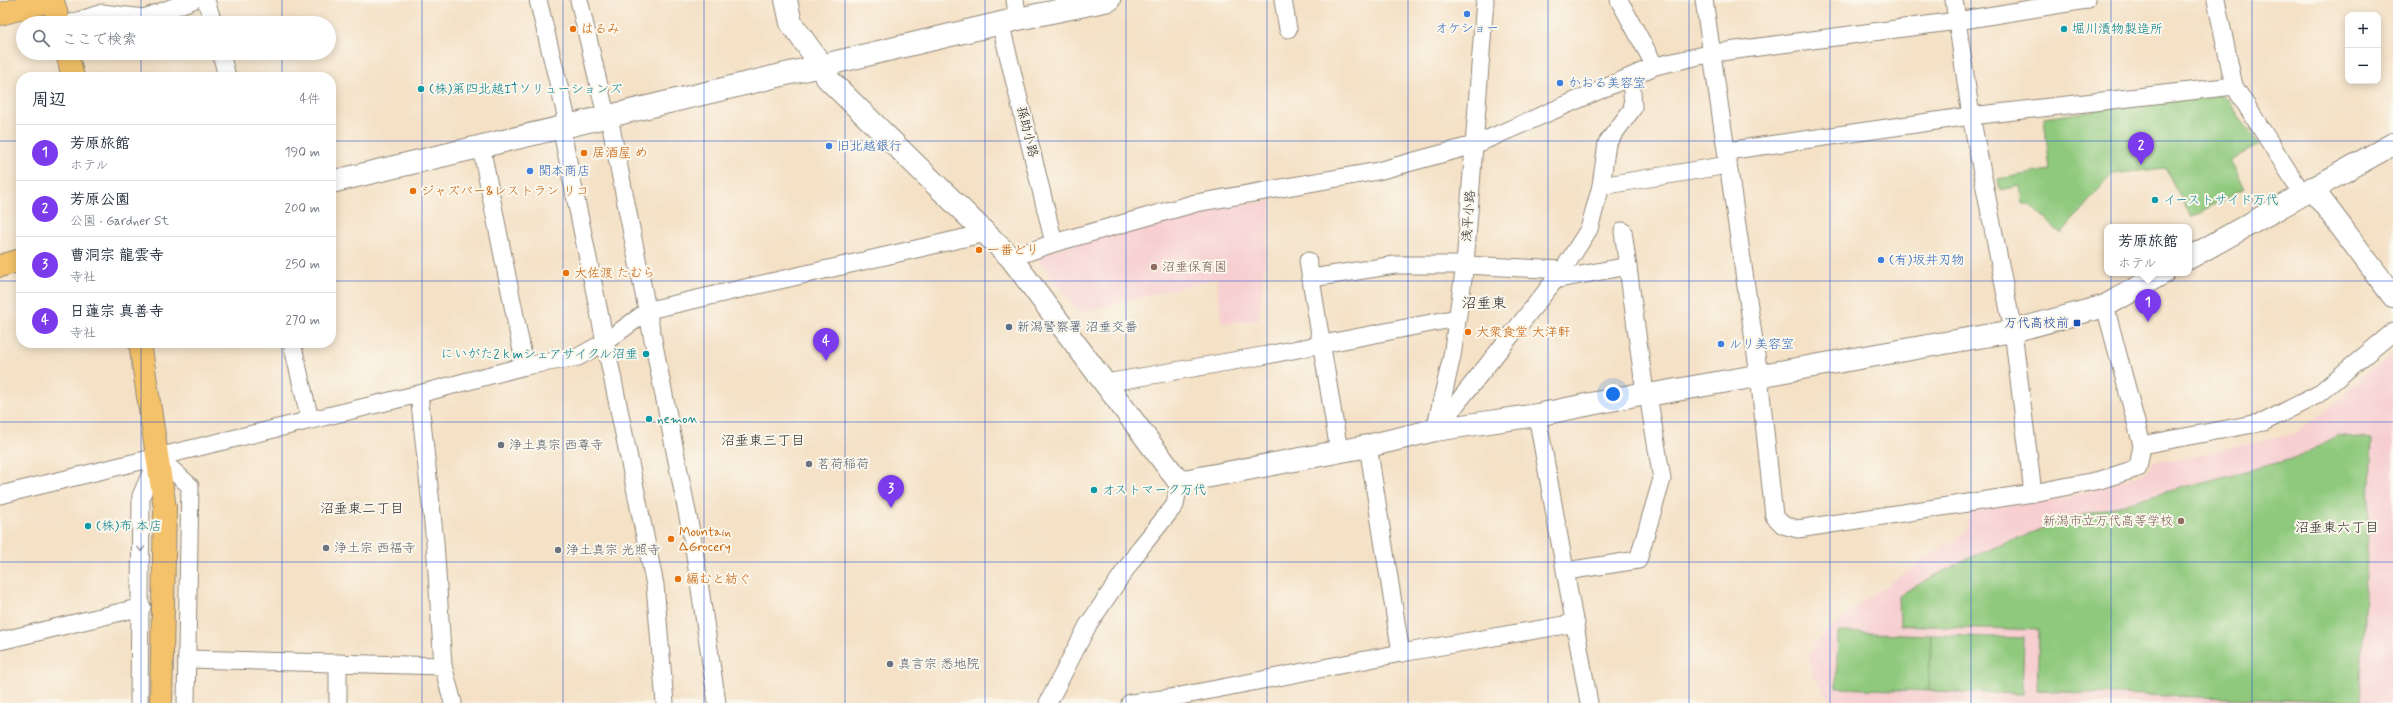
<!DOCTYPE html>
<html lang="ja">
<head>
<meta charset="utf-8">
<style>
	:root { --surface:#fff; --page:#f2f2f3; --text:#1f2937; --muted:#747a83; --line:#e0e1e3; --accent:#7c3aed }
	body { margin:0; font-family:Mynerve,"Klee One",sans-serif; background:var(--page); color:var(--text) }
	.controls { position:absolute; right:12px; top:12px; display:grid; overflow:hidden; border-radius:8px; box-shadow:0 2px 10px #0003 }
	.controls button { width:36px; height:36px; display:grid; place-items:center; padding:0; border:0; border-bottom:1px solid var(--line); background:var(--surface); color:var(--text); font:20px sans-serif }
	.you { position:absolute; left:1613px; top:394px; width:14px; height:14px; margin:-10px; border:3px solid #fff; border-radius:50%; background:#1a73e8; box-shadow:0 0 0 6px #1a73e833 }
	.badge { display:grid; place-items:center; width:26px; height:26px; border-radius:50%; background:var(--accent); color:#fff; font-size:13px; font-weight:700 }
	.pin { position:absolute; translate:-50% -33px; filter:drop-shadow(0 1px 2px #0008) }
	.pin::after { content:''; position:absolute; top:21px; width:14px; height:12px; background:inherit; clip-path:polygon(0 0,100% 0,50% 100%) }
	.popup { position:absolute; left:2104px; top:224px; width:88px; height:52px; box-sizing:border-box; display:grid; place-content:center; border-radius:8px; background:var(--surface); filter:drop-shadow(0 1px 3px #0005); font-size:13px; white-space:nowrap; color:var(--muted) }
	.popup b { font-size:15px; color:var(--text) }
	.popup::after { content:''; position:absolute; left:50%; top:100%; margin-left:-8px; border:8px solid transparent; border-top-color:var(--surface) }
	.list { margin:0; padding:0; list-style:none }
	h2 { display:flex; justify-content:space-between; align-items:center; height:52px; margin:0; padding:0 16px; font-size:17px }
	h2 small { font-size:13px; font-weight:400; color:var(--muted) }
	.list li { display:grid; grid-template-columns:26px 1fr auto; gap:12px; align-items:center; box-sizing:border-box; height:56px; padding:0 16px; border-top:1px solid var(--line) }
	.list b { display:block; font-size:15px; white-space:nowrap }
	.list p { margin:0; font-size:13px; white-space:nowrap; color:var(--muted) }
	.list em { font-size:13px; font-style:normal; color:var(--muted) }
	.icon { flex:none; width:22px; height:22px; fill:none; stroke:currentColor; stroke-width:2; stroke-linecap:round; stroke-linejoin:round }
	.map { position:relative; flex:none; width:2393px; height:703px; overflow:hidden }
	.search { position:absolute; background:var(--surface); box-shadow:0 2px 10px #0003; left:16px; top:16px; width:320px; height:44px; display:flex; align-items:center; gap:10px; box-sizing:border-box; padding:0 14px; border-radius:22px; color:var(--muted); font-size:15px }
	.panel { position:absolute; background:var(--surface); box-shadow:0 2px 10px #0003; left:16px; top:72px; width:320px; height:276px; border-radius:16px }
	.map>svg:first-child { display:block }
	.built { fill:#f7cfd1 }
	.green { fill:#8fc97d; stroke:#5d7a54 }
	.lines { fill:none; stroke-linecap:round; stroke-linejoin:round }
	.minor-casing { stroke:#908678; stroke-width:19 }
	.tertiary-casing { stroke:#908678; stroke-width:24 }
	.primary-casing { stroke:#908678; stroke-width:24 }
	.trunk-casing { stroke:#908678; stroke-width:24 }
	.minor { stroke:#fff; stroke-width:17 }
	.tertiary { stroke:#fff; stroke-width:22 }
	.primary { stroke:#f3c26a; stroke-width:22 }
	.trunk { stroke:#f3c26a; stroke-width:22 }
	.oneway { stroke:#a0a0a0 }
	.grid { fill:none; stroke:#1d4ed8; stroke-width:1; stroke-opacity:0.55 }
	.shop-dot { fill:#3f7fe0; stroke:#fbf7ec; stroke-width:1.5 }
	.food-dot { fill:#e8710a; stroke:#fbf7ec; stroke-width:1.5 }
	.culture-dot { fill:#0f9aa8; stroke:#fbf7ec; stroke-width:1.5 }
	.education-dot { fill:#8d6e63; stroke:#fbf7ec; stroke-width:1.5 }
	.transit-dot { fill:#1a4fb4; stroke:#fbf7ec; stroke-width:1.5 }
	.service-dot { fill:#5c6f8a; stroke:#fbf7ec; stroke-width:1.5 }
	.worship-dot { fill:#6b7280; stroke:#fbf7ec; stroke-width:1.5 }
	.labels { text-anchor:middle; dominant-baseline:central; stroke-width:4; stroke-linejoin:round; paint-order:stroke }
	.shop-label { font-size:13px; fill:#366cbe; stroke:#fbf7ec; text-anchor:start }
	.food-label { font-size:13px; fill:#c56008; stroke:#fbf7ec; text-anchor:start }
	.culture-label { font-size:13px; fill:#0d838f; stroke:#fbf7ec; text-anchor:start }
	.street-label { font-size:13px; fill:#2b2b2b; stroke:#fbf7ec }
	.education-label { font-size:13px; fill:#785e54; stroke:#fbf7ec; text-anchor:start }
	.transit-label { font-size:13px; fill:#164399; stroke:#fbf7ec; text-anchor:end }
	.service-label { font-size:13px; fill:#4e5e75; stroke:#fbf7ec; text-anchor:start }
	.worship-label { font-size:13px; fill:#5b616d; stroke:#fbf7ec; text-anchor:start }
	.neighbourhood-label { font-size:14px; fill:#2b2b2b; stroke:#fbf7ec }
	.quarter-label { font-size:15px; fill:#2b2b2b; stroke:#fbf7ec }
</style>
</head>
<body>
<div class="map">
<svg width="2393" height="703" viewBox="0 0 2393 703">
	<rect width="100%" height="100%" fill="#fbf7ec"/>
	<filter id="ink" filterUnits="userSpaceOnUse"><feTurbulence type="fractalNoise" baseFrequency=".025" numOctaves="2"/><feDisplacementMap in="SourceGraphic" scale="8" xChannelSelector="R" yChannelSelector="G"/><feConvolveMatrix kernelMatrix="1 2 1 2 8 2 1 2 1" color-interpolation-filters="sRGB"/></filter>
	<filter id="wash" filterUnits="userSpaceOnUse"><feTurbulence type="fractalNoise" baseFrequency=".012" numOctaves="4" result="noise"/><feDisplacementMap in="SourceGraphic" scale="16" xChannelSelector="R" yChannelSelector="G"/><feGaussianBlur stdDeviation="0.9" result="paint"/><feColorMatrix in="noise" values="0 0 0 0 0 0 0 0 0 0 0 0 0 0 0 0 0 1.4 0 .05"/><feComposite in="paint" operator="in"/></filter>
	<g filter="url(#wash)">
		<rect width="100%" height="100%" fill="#f4e1c6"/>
		<!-- built -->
		<g class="built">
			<path d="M1271 201 1259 320 1222 323 1217 278 1079 313 1035 255 1194 211Z"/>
			<path d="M2393 355V703H1891L1835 700 1826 695 1813 676 1808 653 1824 633 1864 601 1965 532 1971 510 2067 498 2144 474 2154 462 2177 460 2294 434 2338 402 2364 374Z"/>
		</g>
		<!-- green -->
		<g class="green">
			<path d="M2218 92 2228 100 2259 145 2230 161 2245 188 2191 217 2165 168 2112 174 2061 234 2030 204H2022L2020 186 2000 190 1998 179 2050 170 2044 118Z"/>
			<path d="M2338 435 2372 440 2360 703 2037 691 2039 630 1900 625 1899 595 1966 559 2053 524 2157 494 2292 459Z"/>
			<path d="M1838 632 1931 635 1929 691 1836 688Z"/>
			<path d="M1931 635 2024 638 2022 694 1929 691Z"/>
		</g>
	</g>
	<g filter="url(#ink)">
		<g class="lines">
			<defs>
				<g id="minor">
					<path d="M206 0 213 23"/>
					<path d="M538 0 566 115 561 127 655 585 665 703"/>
					<path d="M579 0 604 107 609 117 693 542 717 703"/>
					<path d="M1015 0 1018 19"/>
					<path d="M1283 0 1288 29"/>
					<path d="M1619 0 1655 66"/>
					<path d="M1704 0 1759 375 1774 516 1783 525 1798 529 2033 493 2100 480 2138 468 2142 445 2105 306"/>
					<path d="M1954 0 1971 116 2013 331 2033 493"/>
					<path d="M2216 0 2234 86 2302 193"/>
					<path d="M71 23 102 13 144 18 193 0"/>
					<path d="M995 26 1002 30 1054 243"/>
					<path d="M221 53 227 77"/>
					<path d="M481 146 525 366"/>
					<path d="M1727 151 1971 116 2234 86"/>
					<path d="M1601 186 1728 165"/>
					<path d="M1623 231 1645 393"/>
					<path d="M1011 258 1054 243 1196 203 1378 171 1474 145 1655 66 1713 53 1957 21 2086 0"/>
					<path d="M1308 261 1339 451"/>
					<path d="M1312 278 1395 265H1465L1563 270"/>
					<path d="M1554 280 1628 266"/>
					<path d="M292 343 310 420"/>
					<path d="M1106 383 1262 356 1457 318"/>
					<path d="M419 394 435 542 443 666"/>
					<path d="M1537 415 1589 703"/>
					<path d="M1438 427 1563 270 1589 229 1601 186 1607 143 1633 108 1631 77"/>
					<path d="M1435 430 1452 356 1465 265 1485 0"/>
					<path d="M2142 445 2264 422 2317 395 2393 332"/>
					<path d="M1368 446 1401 653"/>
					<path d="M0 495 419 394 525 366 578 357 605 342 649 310 986 233"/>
					<path d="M1566 571 1638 560 1662 479 1648 395"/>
					<path d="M0 641 142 607"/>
					<path d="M187 659 443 666 453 703"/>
					<path d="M139 703 141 496 158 457 190 486 186 703"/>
					<path d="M338 703V663"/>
					<path d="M1048 703 1088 625 1141 547 1175 505 1179 482"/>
					<path d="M1130 703 1170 698 1401 653 1576 623"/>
				</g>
				<g id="tertiary">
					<path d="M786 0 791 23 822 66 827 78 1011 258 1179 482 1368 446 1435 430 1537 415 1645 393 1648 395 2013 331 2105 306 2163 273"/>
					<path d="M331 182 1018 19 1109 0"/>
					<path d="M2312 188 2393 296"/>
					<path d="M2189 258 2393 144"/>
				</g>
				<g id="primary">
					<path d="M53 1 59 23"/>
					<path d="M67 53 73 77"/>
					<path d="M0 266 21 260"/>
					<path d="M140 343 165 508 161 703"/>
				</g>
				<path id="trunk" d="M0 14 53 0"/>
			</defs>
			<!-- minor casing -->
			<use href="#minor" class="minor-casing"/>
			<!-- tertiary casing -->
			<use href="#tertiary" class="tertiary-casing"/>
			<!-- primary casing -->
			<use href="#primary" class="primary-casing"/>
			<!-- trunk casing -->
			<use href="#trunk" class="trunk-casing"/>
			<!-- minor -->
			<use href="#minor" class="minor"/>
			<!-- tertiary -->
			<use href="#tertiary" class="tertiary"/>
			<!-- primary -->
			<use href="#primary" class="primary"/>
			<!-- trunk -->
			<use href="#trunk" class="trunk"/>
		</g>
		<!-- one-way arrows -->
		<defs><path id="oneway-chevron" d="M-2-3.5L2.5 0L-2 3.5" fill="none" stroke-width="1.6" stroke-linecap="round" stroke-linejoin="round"/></defs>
		<use class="oneway" href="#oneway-chevron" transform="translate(141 549) rotate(89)"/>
	</g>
	<!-- grid -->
	<path class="grid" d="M141 0V23M282 0V23M422 0V703M563 0V703M704 0V703M845 0V703M985 0V703M1126 0V703M1267 0V703M1408 0V703M1548 0V703M1689 0V703M1830 0V703M1971 0V703M2111 0V703M2252 0V703M141 53V77M282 53V77M0 141H21M331 141H2393M0 281H21M331 281H2393M141 343V703M282 343V703M0 422H2393M0 562H2393"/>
	<!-- markers -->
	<g class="shop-dot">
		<circle cx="1467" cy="14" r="4"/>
		<circle cx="1560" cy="83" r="4"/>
		<circle cx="829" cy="146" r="4"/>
		<circle cx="530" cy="171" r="4"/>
		<circle cx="1881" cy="260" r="4"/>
		<circle cx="1721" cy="344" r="4"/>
	</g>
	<g class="food-dot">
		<circle cx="573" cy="29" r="4"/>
		<circle cx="584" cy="153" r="4"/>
		<circle cx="413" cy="191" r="4"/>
		<circle cx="979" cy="250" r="4"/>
		<circle cx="566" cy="273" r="4"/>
		<circle cx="1468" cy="332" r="4"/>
		<circle cx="671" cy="539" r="4"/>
		<circle cx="678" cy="579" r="4"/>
	</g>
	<g class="culture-dot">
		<circle cx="2064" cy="29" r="4"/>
		<circle cx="421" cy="89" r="4"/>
		<circle cx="2155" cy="200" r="4"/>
		<circle cx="646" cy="354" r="4"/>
		<circle cx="649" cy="419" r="4"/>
		<circle cx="1094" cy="490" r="4"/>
		<circle cx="88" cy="526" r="4"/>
	</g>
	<g class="education-dot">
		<circle cx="1154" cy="267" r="4"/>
		<circle cx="2181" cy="521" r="4"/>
	</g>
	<rect class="transit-dot" x="2073" y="319" width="8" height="8" rx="2"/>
	<circle class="service-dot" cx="1009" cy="327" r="4"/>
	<g class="worship-dot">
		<circle cx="501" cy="445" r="4"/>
		<circle cx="809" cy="464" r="4"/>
		<circle cx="326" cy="548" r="4"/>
		<circle cx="558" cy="550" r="4"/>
		<circle cx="890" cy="664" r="4"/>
	</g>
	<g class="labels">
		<!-- shop labels -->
		<g class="shop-label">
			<text x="1467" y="28" text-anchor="middle">オケショー</text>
			<text x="1568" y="83">かおる美容室</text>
			<text x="837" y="146">旧北越銀行</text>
			<text x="538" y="171">関本商店</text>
			<text x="1889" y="260">(有)坂井刃物</text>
			<text x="1729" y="344">ルリ美容室</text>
		</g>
		<!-- food labels -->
		<g class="food-label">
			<text x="581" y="29">はるみ</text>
			<text x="592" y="153">居酒屋 め</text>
			<text x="421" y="191">ジャズバー&amp;レストラン リコ</text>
			<text x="987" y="250">一番どり</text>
			<text x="574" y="273">大佐渡 たむら</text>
			<text x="1476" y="332">大衆食堂 大洋軒</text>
			<text x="679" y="532">Mountain<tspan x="679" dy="15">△Grocery</tspan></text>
			<text x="686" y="579">編むと紡ぐ</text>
		</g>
		<!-- culture labels -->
		<g class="culture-label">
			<text x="2072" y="29">堀川漬物製造所</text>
			<text x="429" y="89">(株)第四北越ITソリューションズ</text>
			<text x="2163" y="200">イーストサイド万代</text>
			<text x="638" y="354" text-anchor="end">にいがた2ｋmシェアサイクル沼垂</text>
			<text x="657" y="419">nemon</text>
			<text x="1102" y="490">オストマーク万代</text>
			<text x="96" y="526">(株)布 本店</text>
		</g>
		<!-- street labels -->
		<g class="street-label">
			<text transform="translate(1027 132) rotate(76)">孫助小路</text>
			<text transform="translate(1469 216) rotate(-86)">浅平小路</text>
		</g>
		<!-- education labels -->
		<g class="education-label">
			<text x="1162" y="267">沼垂保育園</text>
			<text x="2173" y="521" text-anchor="end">新潟市立万代高等学校</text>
		</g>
		<!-- transit labels -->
		<g class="transit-label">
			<text x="2069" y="323">万代高校前</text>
		</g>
		<!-- service labels -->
		<g class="service-label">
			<text x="1017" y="327">新潟警察署 沼垂交番</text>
		</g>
		<!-- worship labels -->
		<g class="worship-label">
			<text x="509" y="445">浄土真宗 西尊寺</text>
			<text x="817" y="464">茗荷稲荷</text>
			<text x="334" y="548">浄土宗 西福寺</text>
			<text x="566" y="550">浄土真宗 光照寺</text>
			<text x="898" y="664">真言宗 悉地院</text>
		</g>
		<!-- neighbourhood labels -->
		<g class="neighbourhood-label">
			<text x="763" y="441">沼垂東三丁目</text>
			<text x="362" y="509">沼垂東二丁目</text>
			<text x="2337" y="528">沼垂東六丁目</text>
		</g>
		<!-- quarter labels -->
		<g class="quarter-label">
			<text x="1484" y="304">沼垂東</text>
		</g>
	</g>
</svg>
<div class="controls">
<button>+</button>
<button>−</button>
</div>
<div class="you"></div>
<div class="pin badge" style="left:2148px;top:322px">1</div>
<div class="popup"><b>芳原旅館</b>ホテル</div>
<div class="pin badge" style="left:2141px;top:165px">2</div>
<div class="pin badge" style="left:891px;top:508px">3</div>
<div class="pin badge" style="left:826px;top:361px">4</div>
<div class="search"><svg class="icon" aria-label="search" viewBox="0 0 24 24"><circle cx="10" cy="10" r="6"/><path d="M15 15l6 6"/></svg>ここで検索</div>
<section class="panel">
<h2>周辺<small>4件</small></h2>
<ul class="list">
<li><span class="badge">1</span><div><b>芳原旅館</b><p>ホテル</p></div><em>190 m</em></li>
<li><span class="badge">2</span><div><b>芳原公園</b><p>公園 · Gardner St</p></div><em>200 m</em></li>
<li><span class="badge">3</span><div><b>曹洞宗 龍雲寺</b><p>寺社</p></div><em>250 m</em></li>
<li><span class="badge">4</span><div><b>日蓮宗 真善寺</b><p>寺社</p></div><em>270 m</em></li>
</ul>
</section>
</div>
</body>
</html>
